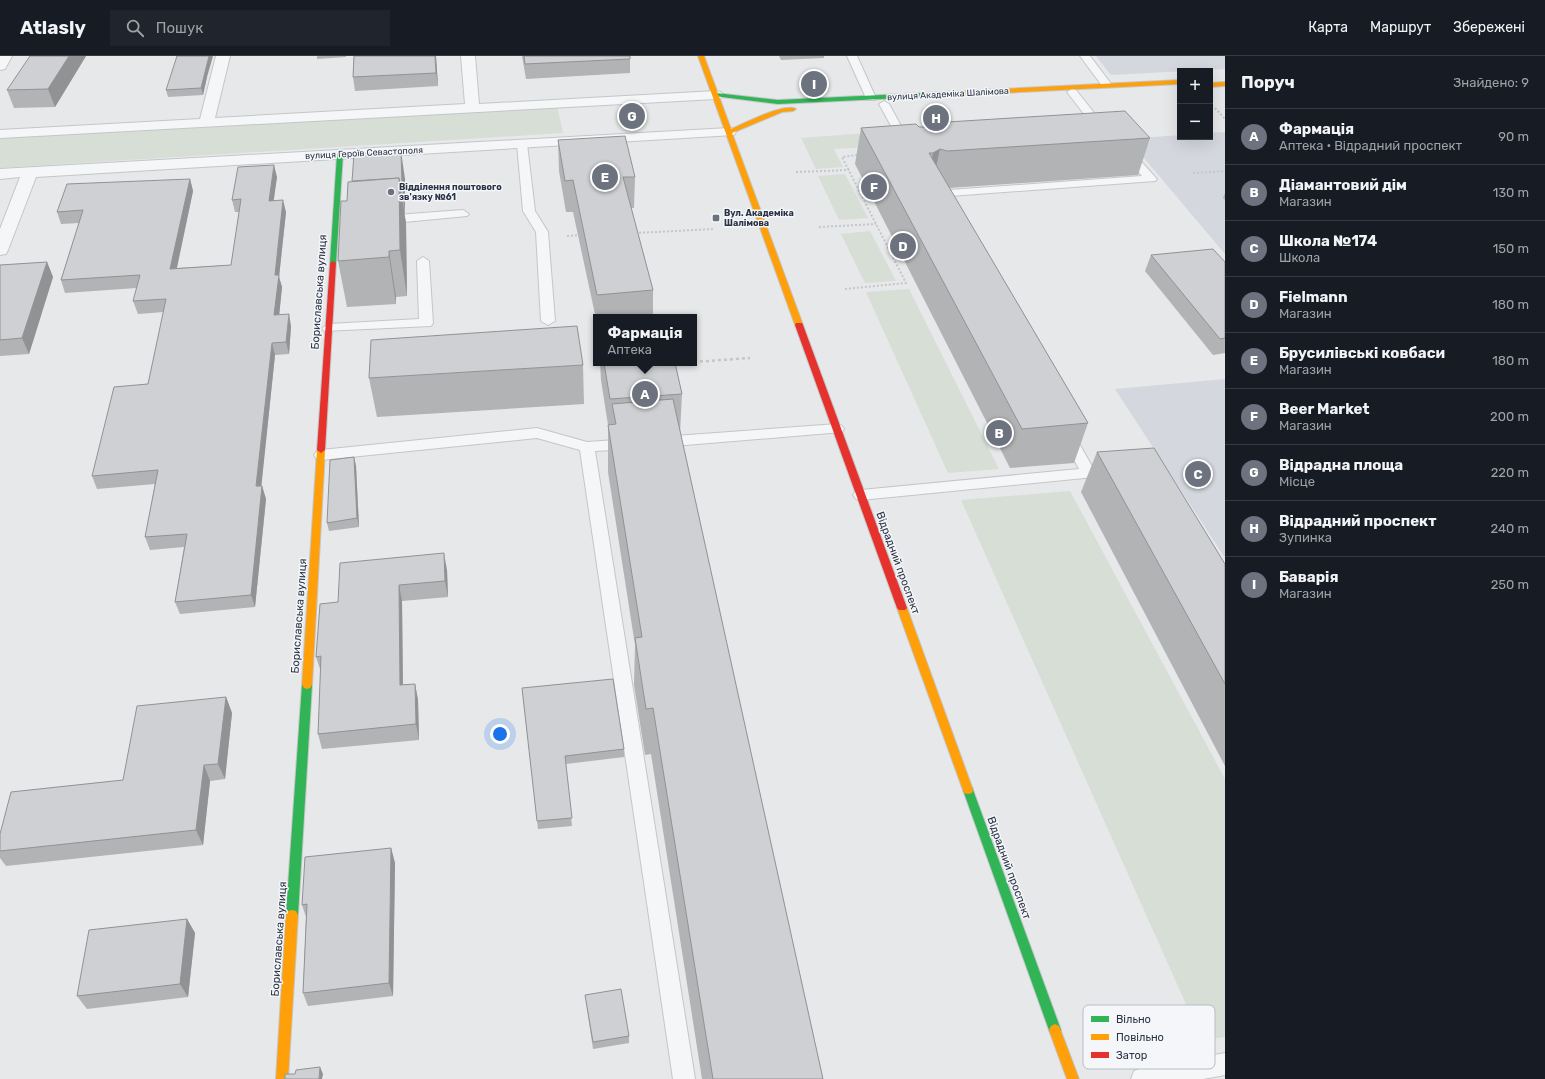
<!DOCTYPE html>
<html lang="uk">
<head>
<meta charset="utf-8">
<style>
	:root { --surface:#171b24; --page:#20242c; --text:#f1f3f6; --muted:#9ea1a6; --line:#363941; --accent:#6c737f }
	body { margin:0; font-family:Rubik,sans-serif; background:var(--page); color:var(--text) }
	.controls { position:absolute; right:12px; top:12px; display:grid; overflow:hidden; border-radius:0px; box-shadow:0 4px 16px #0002 }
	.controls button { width:36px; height:36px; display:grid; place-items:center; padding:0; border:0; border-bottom:1px solid var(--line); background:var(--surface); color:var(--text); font:20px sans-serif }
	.you { position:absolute; left:500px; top:678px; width:14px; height:14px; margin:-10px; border:3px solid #fff; border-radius:50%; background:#1a73e8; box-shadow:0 0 0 6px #1a73e833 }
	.badge { display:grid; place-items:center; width:26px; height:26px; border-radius:50%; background:var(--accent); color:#fff; font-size:13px; font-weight:700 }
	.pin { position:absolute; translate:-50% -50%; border:2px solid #fff; box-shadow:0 1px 4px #0006 }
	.popup { position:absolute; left:593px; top:258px; width:104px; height:52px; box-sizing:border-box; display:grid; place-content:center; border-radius:0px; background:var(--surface); filter:drop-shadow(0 1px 3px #0005); font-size:13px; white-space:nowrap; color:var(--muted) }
	.popup b { font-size:15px; color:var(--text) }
	.popup::after { content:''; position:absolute; left:50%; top:100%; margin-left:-8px; border:8px solid transparent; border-top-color:var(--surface) }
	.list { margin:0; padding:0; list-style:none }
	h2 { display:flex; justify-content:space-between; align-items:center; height:52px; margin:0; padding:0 16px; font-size:17px }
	h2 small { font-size:13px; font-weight:400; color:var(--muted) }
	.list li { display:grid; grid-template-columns:26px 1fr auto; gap:12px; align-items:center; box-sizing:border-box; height:56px; padding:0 16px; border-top:1px solid var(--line) }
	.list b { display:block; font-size:15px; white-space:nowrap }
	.list p { margin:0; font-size:13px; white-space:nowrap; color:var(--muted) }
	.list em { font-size:13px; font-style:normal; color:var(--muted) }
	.icon { flex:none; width:22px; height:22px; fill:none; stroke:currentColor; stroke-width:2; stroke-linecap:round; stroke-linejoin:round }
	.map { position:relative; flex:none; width:1225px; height:1023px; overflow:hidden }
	header { display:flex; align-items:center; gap:24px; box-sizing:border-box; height:56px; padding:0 20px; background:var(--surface); border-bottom:1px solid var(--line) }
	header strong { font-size:19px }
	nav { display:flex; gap:22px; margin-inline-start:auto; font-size:14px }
	.search { width:280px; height:36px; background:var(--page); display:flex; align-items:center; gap:10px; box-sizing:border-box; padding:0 14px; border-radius:0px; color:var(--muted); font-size:15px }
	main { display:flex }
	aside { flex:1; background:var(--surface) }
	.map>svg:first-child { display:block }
	.built { fill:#d4d7dd }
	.green { fill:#d6ded6 }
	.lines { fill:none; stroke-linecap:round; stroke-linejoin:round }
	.lane-casing { stroke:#c4c6c8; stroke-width:2 }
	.street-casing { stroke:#c4c6c8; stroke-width:2 }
	.fast-casing { stroke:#c4c6c8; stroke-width:2 }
	.slow-casing { stroke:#c4c6c8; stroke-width:2 }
	.jam-casing { stroke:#c4c6c8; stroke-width:2 }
	.path-far1 { stroke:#c5c6ca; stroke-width:2; stroke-dasharray:2 2; stroke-linecap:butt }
	.path { stroke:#c5c6ca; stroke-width:2.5; stroke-dasharray:3 3; stroke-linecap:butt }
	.lane { fill:#f5f6f7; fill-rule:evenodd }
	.street { fill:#f5f6f7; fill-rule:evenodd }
	.fast { fill:#30b455; fill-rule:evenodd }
	.slow { fill:#ff9f0a; fill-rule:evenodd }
	.jam { fill:#e5322d; fill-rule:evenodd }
	.wall { fill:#b1b3b5 }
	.shaded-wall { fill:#909294 }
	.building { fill:#ced0d3; stroke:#909294 }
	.poi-dot { fill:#6c737f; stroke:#f4f6f9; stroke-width:1.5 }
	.labels { text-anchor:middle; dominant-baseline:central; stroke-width:3; stroke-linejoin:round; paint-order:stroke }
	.far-street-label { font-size:9px; fill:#2b3445; stroke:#f4f6f9 }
	.far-poi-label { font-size:9px; font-weight:bold; fill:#2b3445; stroke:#f4f6f9; text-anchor:start }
	.street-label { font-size:11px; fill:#2b3445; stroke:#f4f6f9 }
	.key { fill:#f4f6f9; stroke:#b8bcc3; stroke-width:1 }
	.key-label { font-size:11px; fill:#2b3445 }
</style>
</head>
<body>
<header>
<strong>Atlasly</strong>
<div class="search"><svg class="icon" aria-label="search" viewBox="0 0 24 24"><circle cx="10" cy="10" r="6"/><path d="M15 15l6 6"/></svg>Пошук</div>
<nav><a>Карта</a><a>Маршрут</a><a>Збережені</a></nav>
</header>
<main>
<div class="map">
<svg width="1225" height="1023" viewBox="0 0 1225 1023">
	<rect width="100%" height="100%" fill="#e6e8ea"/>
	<!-- built -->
	<g class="built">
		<path d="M1096 0H1225V13L1111 19Z"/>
		<path d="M1225 76V198L1128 83 1180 79V81H1210V77Z"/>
		<path d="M1225 323V502L1115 333Z"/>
	</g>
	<!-- green -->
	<g class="green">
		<path d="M557 50 563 77 0 112V81Z"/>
		<path d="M893 75 901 89 834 93 843 111 816 113 801 82Z"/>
		<path d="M845 118 868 162 839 164 818 120Z"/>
		<path d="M870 175 896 225 865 227 841 178Z"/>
		<path d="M909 233 999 413 948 417 866 236Z"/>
		<path d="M1070 435 1225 723V981L1202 984 961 444Z"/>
	</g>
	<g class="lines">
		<defs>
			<g id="lane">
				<path d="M847 0H857L876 42 875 44H867L866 42Z"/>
				<path d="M1080 0H1090L1112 29 1111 31H1103Z"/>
				<path d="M1072 33 1076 34 1095 58 1108 70 1109 72 1108 74H1100L1087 62 1067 36Z"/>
				<path d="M884 45 889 48 911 88 910 90 906 91 901 88 879 48Z"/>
				<path d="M522 85 527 88 535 155 548 176 555 265 548 269 541 265 536 176 523 155 517 88Z"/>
				<path d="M1127 93 1131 94 1155 121 1157 123 1155 125 936 141 930 138 936 135 1142 120 1122 96Z"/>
				<path d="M463 154 469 158 467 160 383 168 377 164 383 160Z"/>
				<path d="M423 201 429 205 433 267 431 270 324 275 322 272 329 268 419 263 417 205Z"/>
				<path d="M837 368 842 370 844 373 842 376 661 391 656 389 654 386 656 383 661 381Z"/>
				<path d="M537 372 587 386 630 383 635 385 637 388 635 391 630 393 595 395 695 1023H673L580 394 537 382 321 404 316 402 314 399 316 396 321 394Z"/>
				<path d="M1067 373 1072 375 1093 412 1110 410 1115 411 1117 415 1115 419 861 444 856 443 853 439 856 435 861 434 1079 413 1060 378 1062 375Z"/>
				<path d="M1225 997V1019L1203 1023H1131L1134 1015 1142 1012Z"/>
			</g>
			<g id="street">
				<path d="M0 0H12L5 13 0 14Z"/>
				<path d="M216 0H230L215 62 465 48 461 0H475L479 48 716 35 721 36 723 39 721 42 716 43 0 82V74L200 63Z"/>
				<path d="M729 72 734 73 736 76 734 79 36 121 8 194 6 198 0 199V173L20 121 0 123V113Z"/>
			</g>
			<g id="fast">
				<path d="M716 37 778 44 923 37 926 39 923 41 778 48 714 40 713 39Z"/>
				<path d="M340 96 343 98 336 207 333 209 330 207 337 98Z"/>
				<path d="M307 625 310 626 312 629 298 859 296 863 292 864 288 863 286 859 302 629 304 626Z"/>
				<path d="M968 730 972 731 973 734 1061 974 1059 978 1055 980 1051 978 1049 974 963 734 964 731Z"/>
			</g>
			<g id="slow">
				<path d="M698 0H704L731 73C743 68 785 46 796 53L793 55 782 56 732 77 803 269 802 271H796L795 269Z"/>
				<path d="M1180 24V28L923 41 920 39 923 37Z"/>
				<path d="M1225 26V30L1210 31V27Z"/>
				<path d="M321 391 325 394 312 629 310 632 307 633 304 632 302 629 317 394Z"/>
				<path d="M902 549 905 550 907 552 973 734 972 737 968 738 964 737 963 734 897 552 899 550Z"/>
				<path d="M292 854 296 855 298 859 288 1023H276L286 859 288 855Z"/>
				<path d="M1055 968 1059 970 1079 1023H1067L1049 974 1051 970Z"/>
			</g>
			<g id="jam">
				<path d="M333 205 336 207 325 394 321 397 317 394 330 207Z"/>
				<path d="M796 267H802L803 269 907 552 905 554H899L897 552 795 269Z"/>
			</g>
		</defs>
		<!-- lane casing -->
		<use href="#lane" class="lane-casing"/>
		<!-- street casing -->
		<use href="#street" class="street-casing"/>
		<!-- fast casing -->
		<use href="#fast" class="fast-casing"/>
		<!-- slow casing -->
		<use href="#slow" class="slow-casing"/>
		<!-- jam casing -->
		<use href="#jam" class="jam-casing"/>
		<!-- path-far1 -->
		<g class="path-far1">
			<path d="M1215 52 1225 63"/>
			<path d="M796 116 849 114"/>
			<path d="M1193 117 1225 115"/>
			<path d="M819 171 876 168"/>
			<path d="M635 177 714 173"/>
			<path d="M567 180 582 179"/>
			<path d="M845 233 906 227 842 101 858 99"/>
		</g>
		<!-- path -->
		<g class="path">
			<path d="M694 306 750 302"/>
			<path d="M673 307H681"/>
		</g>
		<!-- lane -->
		<use href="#lane" class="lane"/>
		<!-- street -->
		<use href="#street" class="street"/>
		<!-- fast -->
		<use href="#fast" class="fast"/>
		<!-- slow -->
		<use href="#slow" class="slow"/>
		<!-- jam -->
		<use href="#jam" class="jam"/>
	</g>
	<!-- wall -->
	<g class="wall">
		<path d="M86 0 55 51 14 52 7 34Z"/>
		<path d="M317 0H346V1L317 3Z"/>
		<path d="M354 0H436L438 30 355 35 353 21Z"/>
		<path d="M522 0H630V17L526 23Z"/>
		<path d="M779 0H824V2L781 4Z"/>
		<path d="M207 21 203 39 168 41 166 34Z"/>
		<path d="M927 71 1150 82 1138 119 949 132 1088 367 1074 407 1010 412 855 108 861 72Z"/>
		<path d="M558 84 635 121 634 152H631L653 234V261H596V263L573 156H566L559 115Z"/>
		<path d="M277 121 273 144 286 156 279 221 282 231 279 259 291 270 289 298 275 299 261 430H262L266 443 255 551 180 558 175 546 184 491 150 494 145 481 155 428 97 433 92 420 148 328 164 256 138 258 133 245 137 232 65 237 61 224 79 167 61 168 57 156 190 123 193 135 177 212 231 209 239 156H235L232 144Z"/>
		<path d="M405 123V157H404L406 167 407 240 396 241V248L347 251 338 205 347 145Z"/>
		<path d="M1225 137V144L1223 142Z"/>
		<path d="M1151 199 1225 206V297L1213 299 1145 215Z"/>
		<path d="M47 206 53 221 29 298 0 300V209Z"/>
		<path d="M600 307H675L682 338 680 377 823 1023H702L651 698 645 699 634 629 635 589 608 416V369L601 324Z"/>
		<path d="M583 309 584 348 377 361 369 322Z"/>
		<path d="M1097 396 1225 508V710L1081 436Z"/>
		<path d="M354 401 356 410 359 471 329 475 327 467Z"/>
		<path d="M447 514 448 541 402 545 403 629 415 628 418 644 419 684 322 693 318 678 321 616 316 601 338 546Z"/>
		<path d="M522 632 624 693V701L566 708 572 770 538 773Z"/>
		<path d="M226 641 232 657 225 723 210 725 203 789 6 810 0 802V778L123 724Z"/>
		<path d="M391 792 395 807 393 940 308 950 303 937 306 861 302 849Z"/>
		<path d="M187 863 195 877 188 941 87 953 77 940Z"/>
		<path d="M585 939 629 980V987L593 993 586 946Z"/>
	</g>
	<!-- shaded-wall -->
	<g class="shaded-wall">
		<path d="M69 0H86L55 51 48 33Z"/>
		<path d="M209 0H213L207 21 203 39 201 32Z"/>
		<path d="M435 0H436L438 30 436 17Z"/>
		<path d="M940 93 932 130 926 134 933 97Z"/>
		<path d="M401 95 405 123V157L402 128Z"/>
		<path d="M274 109 277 121 272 157 269 145Z"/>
		<path d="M399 122 406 167 407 240 400 194Z"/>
		<path d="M190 123 193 135 174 225 170 213Z"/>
		<path d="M283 144 286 156 279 221 282 231 278 271 274 259 275 219Z"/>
		<path d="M389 195 396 241V248L389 201Z"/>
		<path d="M47 206 53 221 29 298 22 282Z"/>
		<path d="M289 258 291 270 289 298 286 286Z"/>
		<path d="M272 287 275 299 260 443 256 430Z"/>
		<path d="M354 401 356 410 359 471 357 462Z"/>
		<path d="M262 430 266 443 255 551 251 539Z"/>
		<path d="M444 497 447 514 448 541 445 525Z"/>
		<path d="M399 529 402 545 403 645 400 629Z"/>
		<path d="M415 628 418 644 419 684 416 668Z"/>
		<path d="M226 641 232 657 225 723 218 708Z"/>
		<path d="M204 709 210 725 203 789 196 774Z"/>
		<path d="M391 792 395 807 393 940 389 927Z"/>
		<path d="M187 863 195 877 188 941 180 928Z"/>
		<path d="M320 1011 323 1018 322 1023H319Z"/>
	</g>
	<!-- building -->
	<g class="building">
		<path d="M30 0H69L48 33 7 34Z"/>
		<path d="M177 0H209L201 32 166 34Z"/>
		<path d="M354 0H435L436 17 353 21Z"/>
		<path d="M524 0H630V3L525 8Z"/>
		<path d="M1125 55 1150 82 947 95 940 93 933 97H929L1088 367 1022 373 861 72 916 68 919 71H927L931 67Z"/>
		<path d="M625 80 635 121H623L653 234 597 239 573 124 565 125 558 84Z"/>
		<path d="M401 95 402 128H400L399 122 352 125 354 98Z"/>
		<path d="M274 109 269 145 283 144 275 219H279L274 259 289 258 286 286 272 287 256 430H262L251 539 175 546 187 478 145 481 158 414 92 420 114 331 148 328 166 243 133 245 140 219 61 224 83 154 57 156 67 128 190 123 170 213 231 209 241 143 232 144 238 111Z"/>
		<path d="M399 122 400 194 389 195V201L338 205 341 145H347L348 126Z"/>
		<path d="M1213 193 1225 206V282L1220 283 1151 199Z"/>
		<path d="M47 206 22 282 0 284V209Z"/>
		<path d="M577 270 583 309 369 322 371 284Z"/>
		<path d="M604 307H675L682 338 610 343Z"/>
		<path d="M673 343 823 1023H713L653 652 646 653 635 582 642 581 608 369 616 368 612 348Z"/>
		<path d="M1154 392 1225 508V628L1097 396Z"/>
		<path d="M354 401 357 462 327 467 330 404Z"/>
		<path d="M444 497 445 525 399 529 400 629 415 628 416 668 318 678 321 600 316 601 320 548 338 546 340 507Z"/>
		<path d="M613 623 624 693 565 700 572 762 537 765 522 632Z"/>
		<path d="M226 641 218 708 204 709 196 774 0 795V778L11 736 123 724 137 650Z"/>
		<path d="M391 792 389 927 303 937 307 848 302 849 305 801Z"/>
		<path d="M187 863 180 928 77 940 89 874Z"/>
		<path d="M621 933 629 980 593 986 585 939Z"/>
		<path d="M320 1011 319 1023H285V1018H295L296 1014Z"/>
	</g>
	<!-- markers -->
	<g class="poi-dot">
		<circle cx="391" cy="136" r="4"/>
		<rect x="712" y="158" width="8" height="8" rx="2"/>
	</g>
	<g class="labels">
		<!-- far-street labels -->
		<g class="far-street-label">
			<text transform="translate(948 38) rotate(-3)">вулиця Академіка Шалімова</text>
			<text transform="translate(364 97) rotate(-3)">вулиця Героїв Севастополя</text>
		</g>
		<!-- far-poi labels -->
		<g class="far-poi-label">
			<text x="399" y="131">Відділення поштового<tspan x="399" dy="10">зв'язку №61</tspan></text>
			<text x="724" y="157">Вул. Академіка<tspan x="724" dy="10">Шалімова</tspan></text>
		</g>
		<!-- street labels -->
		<g class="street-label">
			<text transform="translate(319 236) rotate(-86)">Бориславська вулиця</text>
			<text transform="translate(898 507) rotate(70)">Відрадний проспект</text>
			<text transform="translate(299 560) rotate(-86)">Бориславська вулиця</text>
			<text transform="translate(1009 812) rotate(70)">Відрадний проспект</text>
			<text transform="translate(279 883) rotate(-86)">Бориславська вулиця</text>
		</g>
	</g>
	<!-- legend -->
	<rect x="1083" y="949" width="132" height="64" rx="6" class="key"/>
	<rect x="1091" y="960" width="18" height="6" fill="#30b455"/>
	<rect x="1091" y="978" width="18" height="6" fill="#ff9f0a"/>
	<rect x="1091" y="996" width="18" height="6" fill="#e5322d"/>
	<g class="key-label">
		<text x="1116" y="967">Вільно</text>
		<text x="1116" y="985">Повільно</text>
		<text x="1116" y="1003">Затор</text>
	</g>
</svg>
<div class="controls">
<button>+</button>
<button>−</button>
</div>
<div class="you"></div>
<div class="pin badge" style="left:645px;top:338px">A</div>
<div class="popup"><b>Фармація</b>Аптека</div>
<div class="pin badge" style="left:999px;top:377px">B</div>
<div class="pin badge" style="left:1198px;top:418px">C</div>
<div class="pin badge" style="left:903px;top:190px">D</div>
<div class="pin badge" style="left:605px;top:121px">E</div>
<div class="pin badge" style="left:874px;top:131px">F</div>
<div class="pin badge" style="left:632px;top:60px">G</div>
<div class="pin badge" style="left:936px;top:62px">H</div>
<div class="pin badge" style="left:814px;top:28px">I</div>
</div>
<aside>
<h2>Поруч<small>Знайдено: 9</small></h2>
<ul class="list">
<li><span class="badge">A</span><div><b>Фармація</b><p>Аптека · Відрадний проспект</p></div><em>90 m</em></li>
<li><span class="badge">B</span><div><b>Діамантовий дім</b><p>Магазин</p></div><em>130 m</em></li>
<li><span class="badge">C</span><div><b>Школа №174</b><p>Школа</p></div><em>150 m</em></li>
<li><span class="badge">D</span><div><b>Fielmann</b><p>Магазин</p></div><em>180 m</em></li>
<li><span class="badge">E</span><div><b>Брусилівські ковбаси</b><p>Магазин</p></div><em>180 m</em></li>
<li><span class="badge">F</span><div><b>Beer Market</b><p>Магазин</p></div><em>200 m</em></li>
<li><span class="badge">G</span><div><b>Відрадна площа</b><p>Місце</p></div><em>220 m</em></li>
<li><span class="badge">H</span><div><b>Відрадний проспект</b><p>Зупинка</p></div><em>240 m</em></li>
<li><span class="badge">I</span><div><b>Баварія</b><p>Магазин</p></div><em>250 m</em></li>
</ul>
</aside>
</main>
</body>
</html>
